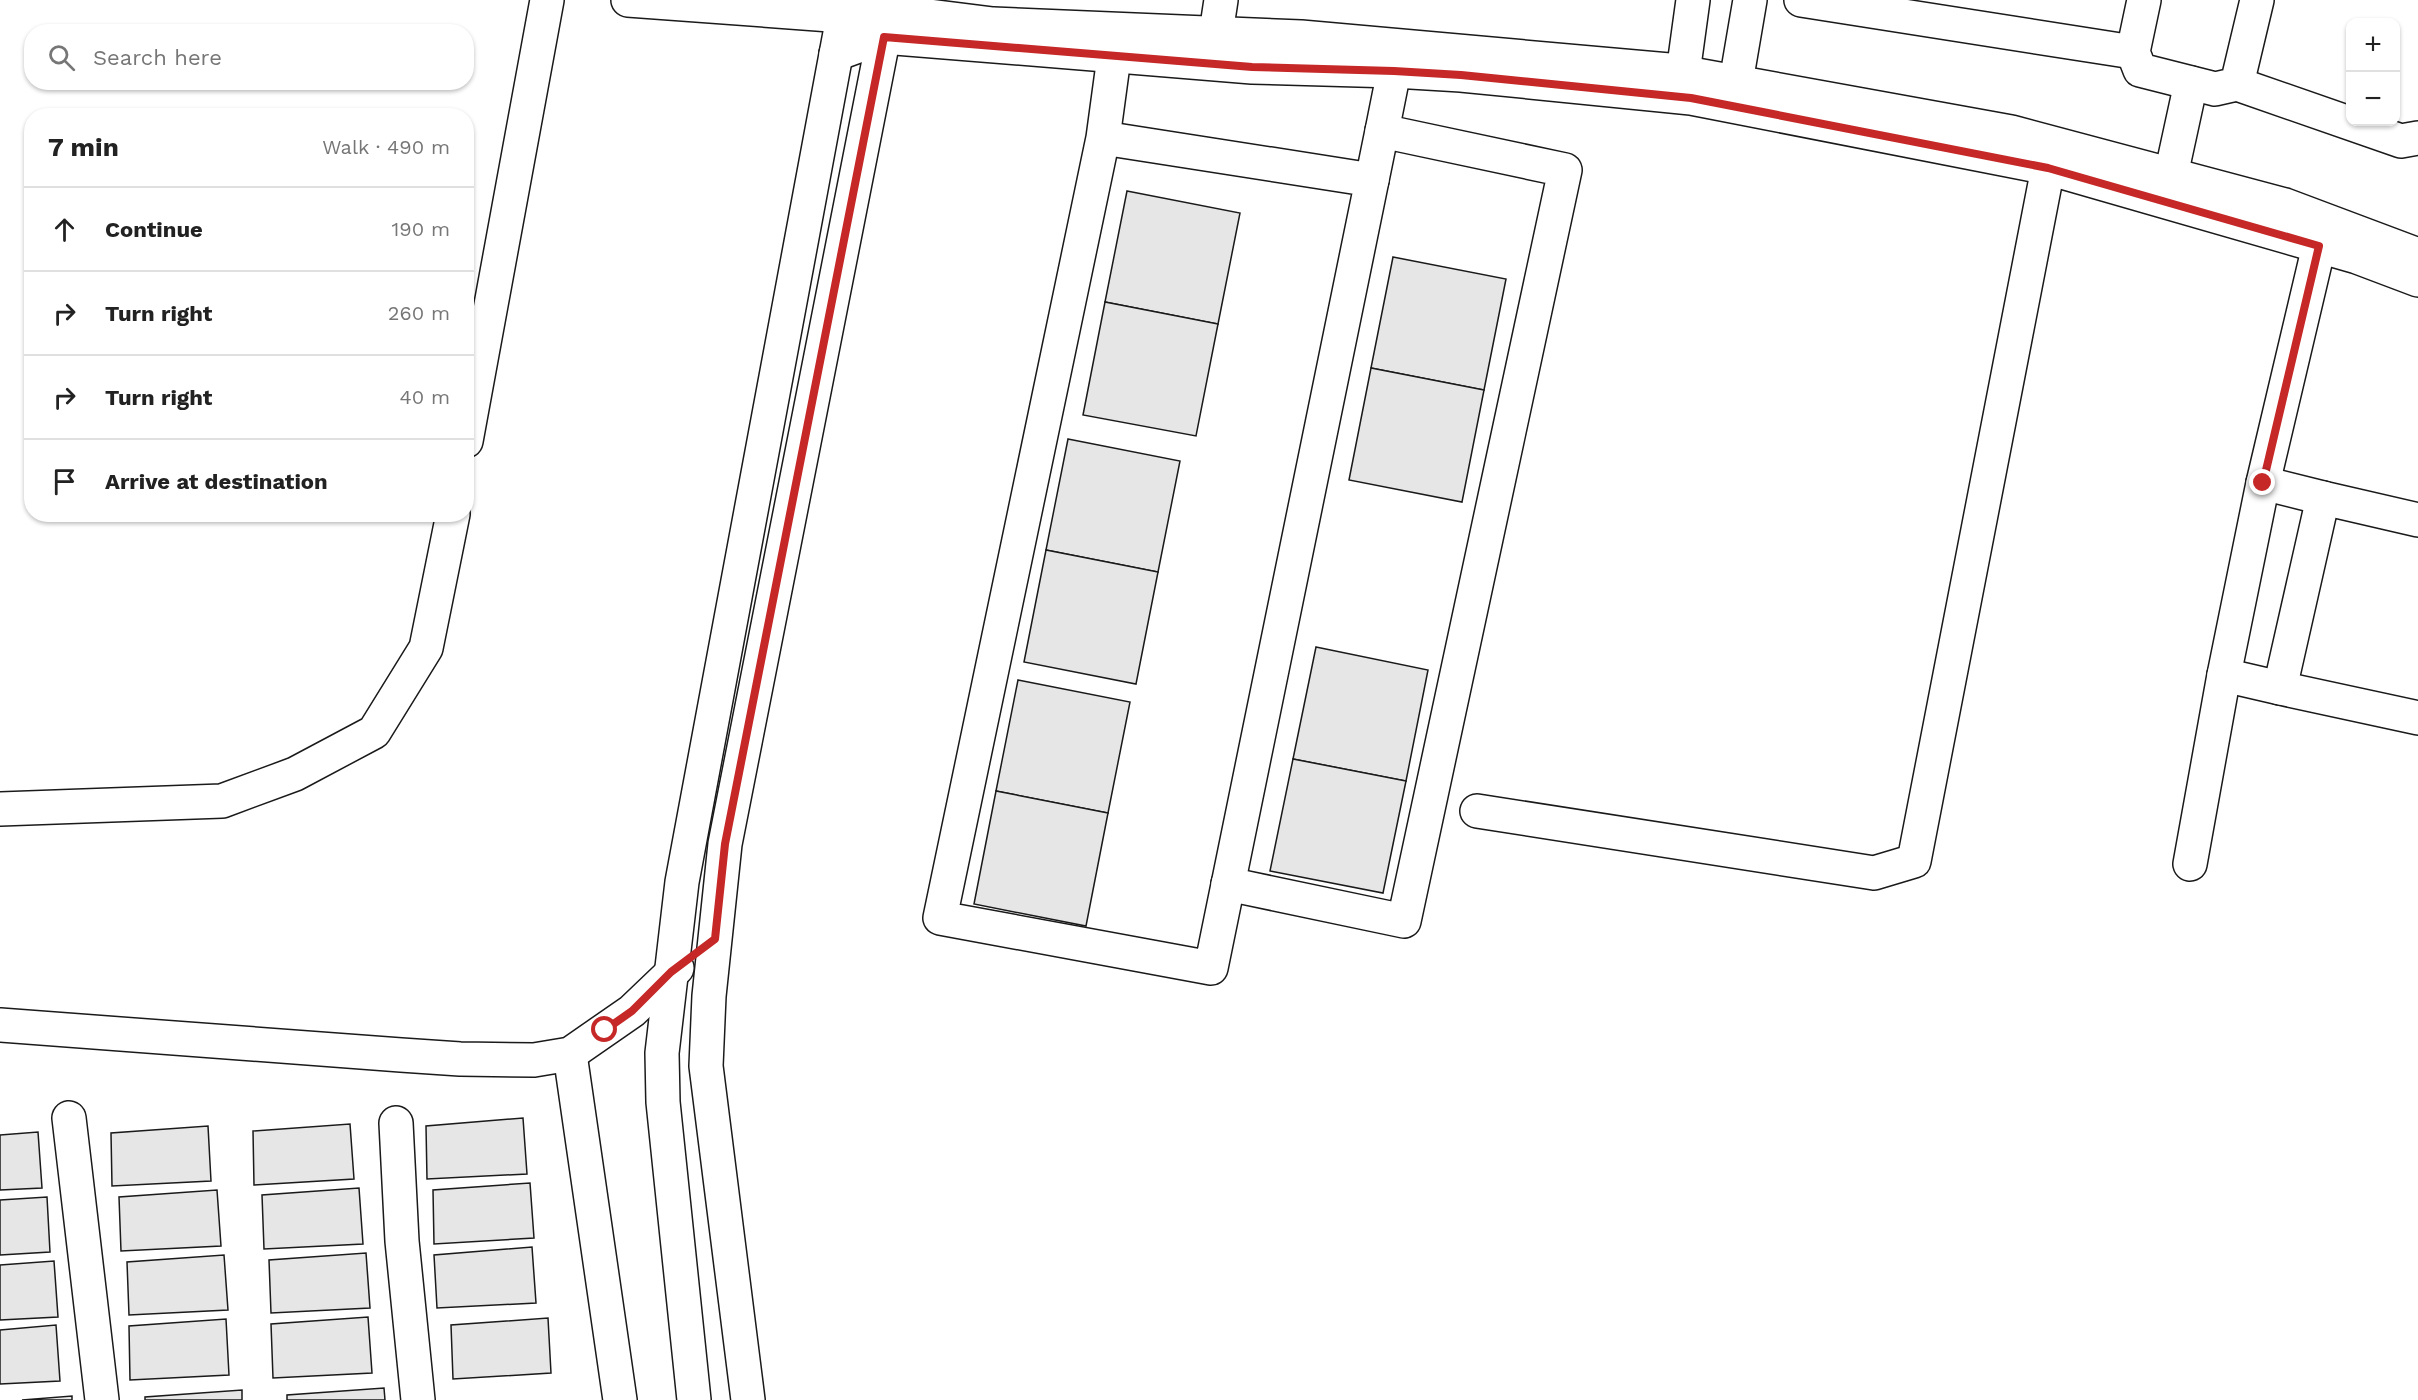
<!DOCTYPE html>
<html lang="en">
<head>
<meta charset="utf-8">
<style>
	:root { --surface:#fff; --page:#f2f2f2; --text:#222; --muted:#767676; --line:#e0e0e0 }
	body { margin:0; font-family:"Work Sans",sans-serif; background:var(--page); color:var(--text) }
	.controls { position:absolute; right:18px; top:18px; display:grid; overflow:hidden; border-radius:12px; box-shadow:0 2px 4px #0004 }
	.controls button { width:54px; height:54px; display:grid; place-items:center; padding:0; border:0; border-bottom:2px solid var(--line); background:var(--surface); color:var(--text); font:30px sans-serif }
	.stop { position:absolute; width:18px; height:18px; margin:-14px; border:4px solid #c62828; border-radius:50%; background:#fff }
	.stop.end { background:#c62828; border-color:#fff; box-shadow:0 2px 6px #0008 }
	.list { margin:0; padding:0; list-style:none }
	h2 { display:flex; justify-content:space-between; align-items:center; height:78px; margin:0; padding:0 24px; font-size:26px }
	h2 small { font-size:20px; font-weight:400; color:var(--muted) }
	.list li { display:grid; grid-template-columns:39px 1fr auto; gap:18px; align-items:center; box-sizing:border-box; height:84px; padding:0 24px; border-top:2px solid var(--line) }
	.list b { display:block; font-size:22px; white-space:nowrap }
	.list em { font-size:20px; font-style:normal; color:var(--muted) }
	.icon { flex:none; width:33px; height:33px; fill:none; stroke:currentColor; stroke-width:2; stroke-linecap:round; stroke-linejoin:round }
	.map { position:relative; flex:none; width:2418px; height:1400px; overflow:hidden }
	.search { position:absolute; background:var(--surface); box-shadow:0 2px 4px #0004; left:24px; top:24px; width:450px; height:66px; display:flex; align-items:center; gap:15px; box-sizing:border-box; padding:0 21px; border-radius:24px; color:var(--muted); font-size:22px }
	.panel { position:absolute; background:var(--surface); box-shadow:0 2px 4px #0004; left:24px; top:108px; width:450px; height:414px; border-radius:24px }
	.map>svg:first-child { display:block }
	.building { fill:#e6e6e6; stroke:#1a1a1a; stroke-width:1.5 }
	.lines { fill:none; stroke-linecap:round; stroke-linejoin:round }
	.minor-casing { stroke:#1a1a1a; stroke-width:36 }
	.minor { stroke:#fff; stroke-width:33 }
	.route { stroke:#c62828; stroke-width:8 }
</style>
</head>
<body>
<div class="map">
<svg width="2418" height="1400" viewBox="0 0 2418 1400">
	<rect width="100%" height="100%" fill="#fff"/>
	<!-- building -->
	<g class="building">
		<path d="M1127 191 1240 213 1218 324 1105 302Z"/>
		<path d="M1393 257 1506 279 1484 390 1371 368Z"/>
		<path d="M1105 302 1218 324 1196 436 1083 415Z"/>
		<path d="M1371 368 1484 390 1462 502 1349 480Z"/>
		<path d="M1068 439 1180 461 1158 572 1046 550Z"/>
		<path d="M1046 550 1158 572 1136 684 1024 662Z"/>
		<path d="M1316 647 1428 670 1406 781 1293 759Z"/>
		<path d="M1018 680 1130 702 1108 813 996 791Z"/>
		<path d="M1293 759 1406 781 1383 893 1270 871Z"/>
		<path d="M996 791 1108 813 1086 926 974 904Z"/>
		<path d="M523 1118 527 1174 427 1179 426 1126Z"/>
		<path d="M350 1124 354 1179 254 1185 253 1131Z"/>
		<path d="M208 1126 211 1181 112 1186 111 1133Z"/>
		<path d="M38 1132 42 1188 0 1190V1135Z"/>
		<path d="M530 1183 534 1238 434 1244 433 1190Z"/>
		<path d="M359 1188 363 1244 264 1249 262 1195Z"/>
		<path d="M217 1190 221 1246 121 1251 119 1197Z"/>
		<path d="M47 1197 50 1252 0 1255V1200Z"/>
		<path d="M532 1247 536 1303 437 1308 434 1255Z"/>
		<path d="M366 1253 370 1308 271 1313 269 1260Z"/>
		<path d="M224 1255 228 1310 129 1315 127 1262Z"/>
		<path d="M54 1261 58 1317 0 1320V1265Z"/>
		<path d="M368 1317 372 1373 273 1378 271 1324Z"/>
		<path d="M548 1318 551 1373 453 1379 451 1325Z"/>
		<path d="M226 1319 229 1375 130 1380 129 1326Z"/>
		<path d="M56 1325 60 1381 0 1384V1330Z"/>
		<path d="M384 1388 385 1400H287V1395Z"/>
		<path d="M242 1390V1400H145V1397Z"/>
		<path d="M72 1396V1400H22Z"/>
	</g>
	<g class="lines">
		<defs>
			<g id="minor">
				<path d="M628 0 844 16 888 11 993 24 1301 37 1669 70 2011 132 2285 205 2418 255"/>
				<path d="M1801 0 2133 52"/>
				<path d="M2144 0 2133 52 2140 70 2215 89 2237 84 2257 0"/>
				<path d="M1216 33 1221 0"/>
				<path d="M836 54 883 37 1252 67 1394 71 1461 75 1691 98 2048 168 2357 257 2418 280"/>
				<path d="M1683 73 1693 0"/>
				<path d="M1736 82 1750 0"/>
				<path d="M2237 84 2401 141 2418 138"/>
				<path d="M1382 131 1394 71"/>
				<path d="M1103 138 1372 180 1211 968 940 918 1103 138 1114 57"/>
				<path d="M2171 175 2191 83"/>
				<path d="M466 441 547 0"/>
				<path d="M2263 483 2323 498"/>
				<path d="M2418 520 2323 498 2280 688 2418 718"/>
				<path d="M2280 688 2224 675 2263 483 2319 246"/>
				<path d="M0 809 222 801 295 774 374 732 426 648 453 514"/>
				<path d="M1477 811 1874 873 1914 861 2048 168"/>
				<path d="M2190 864 2224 675"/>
				<path d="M1228 884 1404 921 1565 170 1382 131 1372 180"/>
				<path d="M0 1025 401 1055 460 1059 534 1060 570 1054 632 1011 677 968"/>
				<path d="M570 1054 620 1400"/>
				<path d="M69 1118 102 1400"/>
				<path d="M396 1123 402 1241 418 1400"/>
				<path d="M694 1400 663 1102 662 1053 682 882 840 33"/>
				<path d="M748 1400 706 1066 709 996 725 844 887 20"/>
			</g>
		</defs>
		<!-- minor casing -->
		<use href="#minor" class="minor-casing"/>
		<!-- minor -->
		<use href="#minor" class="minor"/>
	</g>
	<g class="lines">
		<!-- route -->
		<path class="route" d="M605 1030 632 1011 671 972 715 939 725 844 884 37 1252 67 1394 71 1461 75 1691 98 2048 168 2319 246 2263 483"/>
	</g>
</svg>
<div class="controls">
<button>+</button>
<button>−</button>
</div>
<div class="stop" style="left:605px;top:1030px"></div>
<div class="stop end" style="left:2263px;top:483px"></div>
<div class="search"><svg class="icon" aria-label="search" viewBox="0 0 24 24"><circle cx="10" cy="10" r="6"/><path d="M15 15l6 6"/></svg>Search here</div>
<section class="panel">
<h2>7 min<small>Walk · 490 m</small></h2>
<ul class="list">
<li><svg class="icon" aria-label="ahead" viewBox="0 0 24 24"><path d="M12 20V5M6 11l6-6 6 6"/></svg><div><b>Continue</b></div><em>190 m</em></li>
<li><svg class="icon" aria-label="right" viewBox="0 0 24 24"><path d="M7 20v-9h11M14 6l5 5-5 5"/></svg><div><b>Turn right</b></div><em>260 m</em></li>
<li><svg class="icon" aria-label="right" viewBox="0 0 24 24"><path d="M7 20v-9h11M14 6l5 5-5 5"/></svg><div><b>Turn right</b></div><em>40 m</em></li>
<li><svg class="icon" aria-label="arrive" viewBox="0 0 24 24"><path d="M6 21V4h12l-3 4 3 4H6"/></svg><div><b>Arrive at destination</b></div></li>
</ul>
</section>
</div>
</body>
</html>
